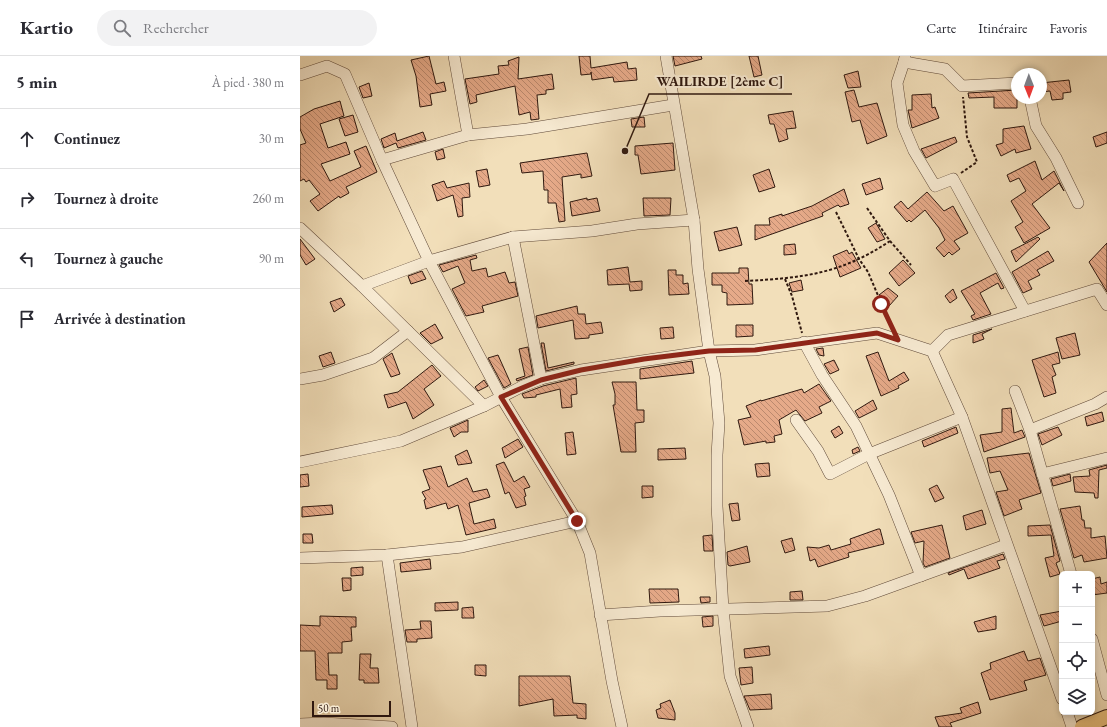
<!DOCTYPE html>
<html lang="fr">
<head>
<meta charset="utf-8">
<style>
	:root { --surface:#fff; --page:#f2f2f3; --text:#2b2b33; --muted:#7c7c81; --line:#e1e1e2 }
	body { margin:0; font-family:"EB Garamond",serif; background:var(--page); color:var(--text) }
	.controls { position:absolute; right:12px; bottom:12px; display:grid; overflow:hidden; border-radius:6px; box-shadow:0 2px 6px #0003 }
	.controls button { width:36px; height:36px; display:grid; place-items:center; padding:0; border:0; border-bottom:1px solid var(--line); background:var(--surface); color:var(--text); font:20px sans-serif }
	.compass { position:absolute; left:711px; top:12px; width:36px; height:36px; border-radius:50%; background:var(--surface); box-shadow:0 2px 6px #0003; rotate:179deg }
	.scale { position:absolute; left:12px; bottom:10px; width:79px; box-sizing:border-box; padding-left:4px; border:2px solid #2f180f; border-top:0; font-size:11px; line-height:14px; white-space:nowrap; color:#2f180f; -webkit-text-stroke:3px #f7ead2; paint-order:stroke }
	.stop { position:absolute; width:12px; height:12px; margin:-9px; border:3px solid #8f2418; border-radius:50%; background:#fff }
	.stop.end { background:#8f2418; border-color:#fff; box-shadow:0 1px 4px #0008 }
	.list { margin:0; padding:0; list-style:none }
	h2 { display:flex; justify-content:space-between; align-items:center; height:52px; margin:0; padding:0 16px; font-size:17px }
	h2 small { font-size:13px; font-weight:400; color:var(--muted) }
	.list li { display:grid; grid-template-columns:26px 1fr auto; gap:12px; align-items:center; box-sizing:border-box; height:60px; padding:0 16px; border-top:1px solid var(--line) }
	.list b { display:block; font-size:15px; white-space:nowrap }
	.list em { font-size:13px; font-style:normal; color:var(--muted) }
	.icon { flex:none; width:22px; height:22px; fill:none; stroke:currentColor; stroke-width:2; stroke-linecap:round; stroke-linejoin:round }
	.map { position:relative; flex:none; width:807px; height:671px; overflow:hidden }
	header { display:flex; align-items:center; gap:24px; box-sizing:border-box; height:56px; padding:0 20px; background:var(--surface); border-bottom:1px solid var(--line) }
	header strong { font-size:19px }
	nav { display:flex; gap:22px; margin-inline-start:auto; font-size:14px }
	.search { width:280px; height:36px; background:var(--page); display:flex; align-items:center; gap:10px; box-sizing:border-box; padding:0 14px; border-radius:22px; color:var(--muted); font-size:15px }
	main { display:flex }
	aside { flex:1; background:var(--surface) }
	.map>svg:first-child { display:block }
	.building { fill:url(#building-back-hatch); stroke:#2f180f }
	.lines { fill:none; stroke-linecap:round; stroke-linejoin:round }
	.minor-casing { stroke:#604a3a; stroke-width:12 }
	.major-casing { stroke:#2f180f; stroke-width:16 }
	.path { stroke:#2f180f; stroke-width:2; stroke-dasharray:3 2; stroke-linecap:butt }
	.minor { stroke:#f7ead2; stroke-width:11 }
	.major { stroke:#e9c07d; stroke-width:14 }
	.route { stroke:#8f2418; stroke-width:5 }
	.leader { fill:none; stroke:#2f180f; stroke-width:1.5 }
	.callout-dot { fill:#2f180f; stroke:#f7ead2; stroke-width:1.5 }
	.callout-label { font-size:14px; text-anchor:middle; font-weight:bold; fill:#2f180f; stroke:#f7ead2; stroke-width:4; stroke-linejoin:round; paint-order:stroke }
</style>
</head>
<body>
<header>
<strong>Kartio</strong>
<div class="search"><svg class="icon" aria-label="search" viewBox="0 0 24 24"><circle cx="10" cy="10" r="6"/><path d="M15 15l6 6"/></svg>Rechercher</div>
<nav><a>Carte</a><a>Itinéraire</a><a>Favoris</a></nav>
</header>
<main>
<aside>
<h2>5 min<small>À pied · 380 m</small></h2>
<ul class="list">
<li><svg class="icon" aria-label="ahead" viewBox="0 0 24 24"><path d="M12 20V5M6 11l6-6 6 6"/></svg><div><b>Continuez</b></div><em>30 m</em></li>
<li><svg class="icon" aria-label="right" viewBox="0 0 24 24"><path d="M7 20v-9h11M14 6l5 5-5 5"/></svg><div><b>Tournez à droite</b></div><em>260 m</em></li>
<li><svg class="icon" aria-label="left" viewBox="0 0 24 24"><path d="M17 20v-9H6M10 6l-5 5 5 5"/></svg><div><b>Tournez à gauche</b></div><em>90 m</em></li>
<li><svg class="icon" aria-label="arrive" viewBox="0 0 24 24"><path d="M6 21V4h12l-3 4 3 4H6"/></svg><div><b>Arrivée à destination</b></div></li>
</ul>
</aside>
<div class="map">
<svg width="807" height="671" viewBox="0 0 807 671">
	<defs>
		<pattern id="building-back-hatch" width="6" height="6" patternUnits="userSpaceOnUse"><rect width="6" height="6" fill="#e6aa89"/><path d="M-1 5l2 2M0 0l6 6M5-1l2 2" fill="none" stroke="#bb896e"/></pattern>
	</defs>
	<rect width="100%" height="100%" fill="#f2dfba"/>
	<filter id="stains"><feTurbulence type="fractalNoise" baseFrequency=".005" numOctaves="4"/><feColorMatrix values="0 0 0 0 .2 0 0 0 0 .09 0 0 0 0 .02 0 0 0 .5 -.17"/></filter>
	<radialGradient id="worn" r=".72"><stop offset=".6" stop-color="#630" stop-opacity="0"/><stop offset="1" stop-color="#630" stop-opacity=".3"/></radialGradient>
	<!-- building -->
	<g class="building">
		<path d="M129 0 136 28 144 26 146 35 130 38 132 49 120 51 116 20 111 4Z"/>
		<path d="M279 0H290L291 12 327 6 328 13 336 12 337 24 314 26 313 21 292 24 291 16V18L281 19Z"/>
		<path d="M373 0H401L402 3 375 10Z"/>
		<path d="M449 0H458L462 19 454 21Z"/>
		<path d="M219 1 218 23 252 18 254 33 246 34V38L237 39 239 63 231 64 230 56 219 59 215 30 176 39 177 46 170 48 165 23 199 18 198 10 209 9 208 5Z"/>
		<path d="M558 15 561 31 548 32 544 19Z"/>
		<path d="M769 24 771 36 763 37V43L752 44 750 35 741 36V27Z"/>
		<path d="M69 27 72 40 63 42 59 31Z"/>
		<path d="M554 34 559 51 577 47 587 80 567 88 560 64 552 66 545 36Z"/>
		<path d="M717 34V52H694V41L669 42 668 37Z"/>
		<path d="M631 38 632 52 635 51 639 62 612 72 608 54H612V39Z"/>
		<path d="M40 45 44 60 20 68 28 92 46 86 50 98 21 108 30 125 61 111 54 95 66 90 77 116 46 131 49 137 40 142 39 140 18 155 10 145 20 138 9 124 6 126 4 123 0 125V89L6 87 0 73V61L14 53Z"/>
		<path d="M493 55 496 72 486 73 488 83 479 86 474 68H470L468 59Z"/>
		<path d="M53 59 58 76 45 80 39 63Z"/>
		<path d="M344 61 345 71H332L331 63Z"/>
		<path d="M724 70 731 93 716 97 715 93 701 100 696 89 703 87V73Z"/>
		<path d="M123 76 126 84 98 92 96 87 84 92 81 83 95 77 97 85Z"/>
		<path d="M807 76V87L796 91 793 81Z"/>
		<path d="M655 81 657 86 626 102 621 93Z"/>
		<path d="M373 87 375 114 341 118 338 99H335V90Z"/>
		<path d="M143 93 145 102 137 104 135 96Z"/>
		<path d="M287 97 292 120 281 122V118L262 121 265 165 259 166 256 147H248V134H244L243 115 222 117 220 107Z"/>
		<path d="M735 105 742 124 754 115 764 135 759 127 732 148 750 172 724 187 715 171 723 166 711 145 726 135 719 122 710 126 707 119Z"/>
		<path d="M187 113 190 129 179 131 176 115Z"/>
		<path d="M469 113 475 131 459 136 453 119Z"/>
		<path d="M580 122 583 133 566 139 562 128Z"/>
		<path d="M144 125 147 132 169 127 170 141 162 142 163 160 158 161 153 139 137 145 132 129Z"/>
		<path d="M544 133 549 148 540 151 538 149 522 157 523 160 455 184V169H470L469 162 482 158V160L512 150Z"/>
		<path d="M627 136 644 155 653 150 668 177 654 185 660 193 652 199 649 196 644 201 636 192 645 184 639 172 625 154 611 166 609 164 607 166 594 151 601 145 608 153Z"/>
		<path d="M287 142V144L297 142 300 155 272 160 270 146Z"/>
		<path d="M343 142H371L370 159 344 160Z"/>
		<path d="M576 167 585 183 577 186 568 172Z"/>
		<path d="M437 171 442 189 419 195 414 176Z"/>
		<path d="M738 181 740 183 716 206 711 195Z"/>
		<path d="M0 183 15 203 6 209 0 199Z"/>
		<path d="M807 187V236L789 206Z"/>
		<path d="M495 188 496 198 484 199V189Z"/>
		<path d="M547 194 549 198 552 196 561 212 540 221 533 200Z"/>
		<path d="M748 195 754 205 737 214 740 219 728 225 732 233 723 237 712 216Z"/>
		<path d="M176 199 177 202 170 204 172 215 186 212 188 221 205 216 209 227 215 226 218 240 182 250 184 256 166 260 152 233 165 227 158 210 143 216 139 209Z"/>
		<path d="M603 204 615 217 599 230 589 217Z"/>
		<path d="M328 211 330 226 342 225V234L330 235 329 228 308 229 307 214Z"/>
		<path d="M439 212H448L449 228H452L453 248 427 249V237L422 236V229H412V217H439Z"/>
		<path d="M368 214H376V219H383V228L388 227 389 238 369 239Z"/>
		<path d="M122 215 126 223 111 228 108 220Z"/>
		<path d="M696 217 704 232 701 233 698 227 680 237 691 258 673 264 671 260 675 258 661 235Z"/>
		<path d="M501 224 503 234 492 236 489 227Z"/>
		<path d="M588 232 598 240 589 250 579 239Z"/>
		<path d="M653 233 657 242 650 247 645 240Z"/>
		<path d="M41 242 45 249 34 256 30 246Z"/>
		<path d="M277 250 278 258H285L286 268 301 266 303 277 289 279V282L275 283 273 264 238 272 236 260Z"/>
		<path d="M135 268 143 282 131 288 120 277Z"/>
		<path d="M436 269H453V280L436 281Z"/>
		<path d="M373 271 374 282 361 283 360 272Z"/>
		<path d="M692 273 682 278 684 283 673 287V279Z"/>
		<path d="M775 277 780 299 762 303 756 282Z"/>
		<path d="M241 287H244L248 312 274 306V308L246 315Z"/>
		<path d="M228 291 233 319 217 325 216 323 225 320 219 293Z"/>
		<path d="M523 292 524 300 519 299 516 293Z"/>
		<path d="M31 296 35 307 23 311 19 300Z"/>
		<path d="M578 296 589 325 604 316 609 324 598 330 599 332 581 340 566 300Z"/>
		<path d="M758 296 760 307 752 309 756 319 752 321 756 337 744 341 732 304Z"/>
		<path d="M92 297 100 318 91 321 83 303Z"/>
		<path d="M198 299 211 328 204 332 188 302Z"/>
		<path d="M534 304 539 314 530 318 524 308Z"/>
		<path d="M392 305 394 317 340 323V313Z"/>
		<path d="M132 309 141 320 124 333 134 349 113 363 106 346 88 352 84 339 98 336Z"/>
		<path d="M276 322 277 338 271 339 272 351 262 352 260 333 236 339V341L224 342 222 338 243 330Z"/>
		<path d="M184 324 188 330 178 335 175 331Z"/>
		<path d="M312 326H336L337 354H344V366L335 367 336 396H321L313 349H315V338Z"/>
		<path d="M519 328 531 345 519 351 522 357 505 365 496 354 479 364 482 378 474 380 475 386 466 387V385L444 389 438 364 451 361 446 350 461 344V345L502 333 504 337Z"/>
		<path d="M573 344 577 353 559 362 555 355Z"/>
		<path d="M711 352 714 377 722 374 725 381 684 396 680 379 702 376V353Z"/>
		<path d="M802 356 804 365 787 370 785 361Z"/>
		<path d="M168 364V376H161L154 381 150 372Z"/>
		<path d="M539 370 543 377 535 382 531 375Z"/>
		<path d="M656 371 658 377 624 391 622 385Z"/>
		<path d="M758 371 762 379 742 389 738 378Z"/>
		<path d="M273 376 276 398 267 399 265 377Z"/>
		<path d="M218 383 223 391 205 402 202 392Z"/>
		<path d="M558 391 560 395 553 398 552 394Z"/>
		<path d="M385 392 386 403 358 404V393Z"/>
		<path d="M167 394 172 407 158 409 155 400Z"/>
		<path d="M729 397 741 437 719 444 722 453 704 460 696 436 708 434 700 415 690 417 687 402Z"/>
		<path d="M204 406 214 426 224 420 230 431 224 433 226 440 224 441 226 449 216 452 209 436 205 438 196 409Z"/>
		<path d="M469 407 470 420 457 421 455 408Z"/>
		<path d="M807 409V412L799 414 798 442H795L794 437 775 436 773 421 790 420 789 414Z"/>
		<path d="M141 410 148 431 167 422 173 436 187 433 190 441 169 447 174 468 194 463 196 472 166 479 158 449 148 453 146 447 126 453 124 444 126 443 122 436 130 433 123 414Z"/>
		<path d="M8 418 9 430 0 431V419Z"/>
		<path d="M770 418 771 425 753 430 751 423Z"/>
		<path d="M637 429 644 442 635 446 629 433Z"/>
		<path d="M342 430H353V441L342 442Z"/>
		<path d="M438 447 440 464 432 465 429 448Z"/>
		<path d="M32 449 33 458 2 461V451Z"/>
		<path d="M780 450 782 464H784L785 472H791V482L805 480 807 502 784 506 782 499 774 502 760 453Z"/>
		<path d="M682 454 686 468 666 474 663 460Z"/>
		<path d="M642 469 650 502 625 511 623 507 624 485 615 487 611 476Z"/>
		<path d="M750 469 760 505 756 507 760 518 750 521 745 502 754 500 751 479 728 480V470Z"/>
		<path d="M578 473H580L584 488 548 497 549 501 518 511 515 503 510 505 507 491 519 492 529 489 531 494 551 488 550 483Z"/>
		<path d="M3 478H12L13 487H3Z"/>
		<path d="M412 479 413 495H404L403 480Z"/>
		<path d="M492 482 495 494 485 497 481 485Z"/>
		<path d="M447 490 450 506 430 510 428 509 427 496Z"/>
		<path d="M703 498 705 503 697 505 700 512 668 523 664 513 649 519 648 517Z"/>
		<path d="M130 503 131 513 101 516 100 507Z"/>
		<path d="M63 511V519L51 520V512Z"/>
		<path d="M800 521 801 528 807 526V537L792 539V523Z"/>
		<path d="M42 522H51V534L43 535Z"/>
		<path d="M349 533H378L379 546 350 547Z"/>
		<path d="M502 535 503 544H490V536Z"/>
		<path d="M400 541H410V546L401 547Z"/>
		<path d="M158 546V554L135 555V547Z"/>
		<path d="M173 551 174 562H162V552Z"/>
		<path d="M762 555V565L744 570 740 559Z"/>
		<path d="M20 560 56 561V571H51L52 585 42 586V597H28L29 619H37V633H27V624H16L15 595H0V569L20 570Z"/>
		<path d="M413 560V570L403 571 402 561Z"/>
		<path d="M696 560V573L678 576 674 566Z"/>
		<path d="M120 565H131L132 582 117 583V586H107L105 574 121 573Z"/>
		<path d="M469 590 470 599 445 602 444 593Z"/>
		<path d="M724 595 728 605 740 602 746 619 724 625 727 634 690 644 681 617 691 613 690 607Z"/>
		<path d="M60 598H71L70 612H78L79 627H64V624H59Z"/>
		<path d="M175 609H186V620L175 619Z"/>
		<path d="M452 611 453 627 441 629 439 612Z"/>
		<path d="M219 620H270L273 647 286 648V663L277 662V659L254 660 253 643 219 650Z"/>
		<path d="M471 638 472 653 450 654 444 640Z"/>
		<path d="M370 644 375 657V664L358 662 356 654 361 652 360 648Z"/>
		<path d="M678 646 681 657 650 667 652 671H639L635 661 662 657 660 652Z"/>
	</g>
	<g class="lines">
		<defs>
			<g id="minor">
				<path d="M154 0 168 79"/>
				<path d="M366 0 394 164 398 213 409 295 415 320 419 367 417 399V450L423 553 430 620 448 671"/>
				<path d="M605 1 604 6 645 13 662 30 717 27"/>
				<path d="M604 6 597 27 603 69 614 95 635 130 653 123 725 255"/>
				<path d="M0 19 27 10 45 18 82 104 129 205 201 341 277 465 290 497 312 625 322 671"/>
				<path d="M730 42 736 70 756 102 778 147"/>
				<path d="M82 104 168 79 227 73 373 49"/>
				<path d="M0 172 62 230 184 350"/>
				<path d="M213 181 241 323"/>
				<path d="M62 230 129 205 213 181 292 175 337 168 394 164"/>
				<path d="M504 286 522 319 556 370 589 439 621 520"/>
				<path d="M632 295 648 279 797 233 807 249"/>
				<path d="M0 323 23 319 73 302 108 275"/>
				<path d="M715 335 730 374 771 518"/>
				<path d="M496 364 518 395 530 418 569 398 662 361"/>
				<path d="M730 374 795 348 807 341"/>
				<path d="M0 406 101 385 184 350 223 330 241 323 281 314 409 295 455 294 577 277 632 295 662 361 762 643"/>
				<path d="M742 418 807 402"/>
				<path d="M87 499 112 671"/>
				<path d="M0 502 87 499 162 491 277 465"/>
				<path d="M300 559 360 555 527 550 565 540 706 489"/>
				<path d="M792 583 807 639"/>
				<path d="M767 656 772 671"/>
				<path d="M0 668 24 667 92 671"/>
			</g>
			<path id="major" d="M782 671 807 661"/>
		</defs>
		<!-- minor casing -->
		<use href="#minor" class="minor-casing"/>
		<!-- major casing -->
		<use href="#major" class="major-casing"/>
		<!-- path -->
		<g class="path">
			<path d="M661 117 677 106 667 81 663 41"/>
			<path d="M567 152 590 185 611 209"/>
			<path d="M536 156 559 203 568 216 591 270"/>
			<path d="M485 223 492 240 502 277"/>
			<path d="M445 225C503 222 541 218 590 185"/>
		</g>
		<!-- minor -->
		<use href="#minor" class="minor"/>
		<!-- major -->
		<use href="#major" class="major"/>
	</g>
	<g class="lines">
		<!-- route -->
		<path class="route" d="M277 465 201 341 241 324 281 314 344 303 409 295 455 294 577 277 598 284 581 248"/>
	</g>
	<!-- callouts -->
	<path class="leader" d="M325 95L349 38H492"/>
	<circle class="callout-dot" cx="325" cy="95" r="4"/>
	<g class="callout-label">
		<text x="420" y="30">WAILIRDE [2ème C]</text>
	</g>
	<rect width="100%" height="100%" filter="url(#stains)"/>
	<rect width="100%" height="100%" fill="url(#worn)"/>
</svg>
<div class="controls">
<button>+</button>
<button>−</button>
<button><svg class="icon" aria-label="locate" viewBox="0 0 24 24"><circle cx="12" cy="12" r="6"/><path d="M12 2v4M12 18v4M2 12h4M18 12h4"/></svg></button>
<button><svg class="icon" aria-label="layers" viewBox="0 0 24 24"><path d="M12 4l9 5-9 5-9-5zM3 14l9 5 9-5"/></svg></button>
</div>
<svg class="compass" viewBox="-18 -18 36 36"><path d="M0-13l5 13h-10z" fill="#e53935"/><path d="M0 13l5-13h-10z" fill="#7c7c81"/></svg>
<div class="scale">50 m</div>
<div class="stop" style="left:581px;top:248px"></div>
<div class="stop end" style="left:277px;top:465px"></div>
</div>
</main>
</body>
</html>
